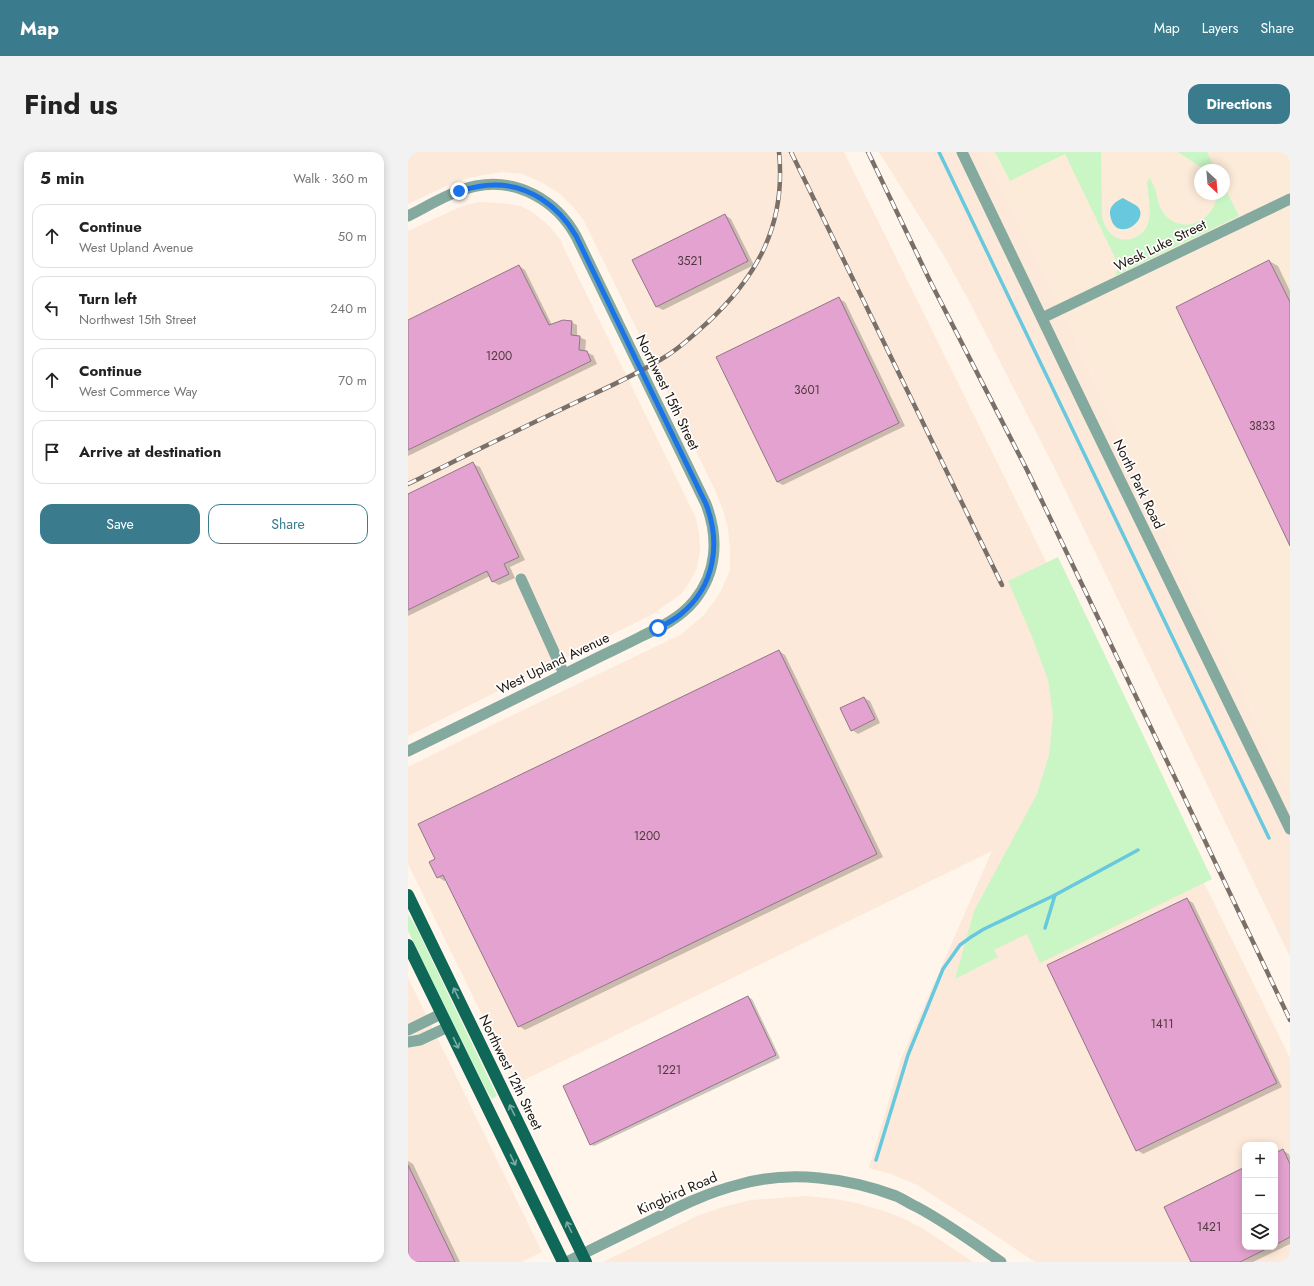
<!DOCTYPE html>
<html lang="en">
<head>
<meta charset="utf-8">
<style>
	:root { --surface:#fff; --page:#f2f2f2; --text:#222; --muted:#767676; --line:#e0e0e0; --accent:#3a7c8d }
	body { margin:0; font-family:Jost,sans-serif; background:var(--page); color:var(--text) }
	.controls { position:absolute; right:12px; bottom:12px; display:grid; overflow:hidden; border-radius:8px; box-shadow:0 2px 10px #0003 }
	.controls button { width:36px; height:36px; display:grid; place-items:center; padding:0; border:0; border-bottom:1px solid var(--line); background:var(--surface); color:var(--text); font:20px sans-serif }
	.compass { position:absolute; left:786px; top:12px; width:36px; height:36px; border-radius:50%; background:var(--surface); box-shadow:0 2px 10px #0003; rotate:154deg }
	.stop { position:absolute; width:12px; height:12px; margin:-9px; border:3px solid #1a73e8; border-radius:50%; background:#fff }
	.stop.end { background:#1a73e8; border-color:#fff; box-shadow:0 1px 4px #0008 }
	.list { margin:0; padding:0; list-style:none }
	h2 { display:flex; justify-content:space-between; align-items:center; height:52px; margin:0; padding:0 16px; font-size:17px }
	h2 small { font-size:13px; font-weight:400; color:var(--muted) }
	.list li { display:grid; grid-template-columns:26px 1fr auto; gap:12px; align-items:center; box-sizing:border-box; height:64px; margin:0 8px 8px; padding:0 8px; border:1px solid var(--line); border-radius:12px }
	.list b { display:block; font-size:15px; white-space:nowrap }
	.list p { margin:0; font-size:13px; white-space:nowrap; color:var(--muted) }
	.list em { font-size:13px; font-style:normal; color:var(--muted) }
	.actions { display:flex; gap:8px; padding:12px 16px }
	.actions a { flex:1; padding:9px 0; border:1px solid var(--accent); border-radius:12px; text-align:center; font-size:14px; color:var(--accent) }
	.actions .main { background:var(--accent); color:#fff }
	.icon { flex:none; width:22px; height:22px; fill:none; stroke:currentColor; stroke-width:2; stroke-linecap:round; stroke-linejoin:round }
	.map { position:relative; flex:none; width:882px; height:1110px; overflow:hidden; border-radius:12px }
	header { display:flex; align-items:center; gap:24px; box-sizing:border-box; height:56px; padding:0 20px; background:var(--accent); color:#fff }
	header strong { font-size:19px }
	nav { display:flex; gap:22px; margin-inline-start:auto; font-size:14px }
	.intro { display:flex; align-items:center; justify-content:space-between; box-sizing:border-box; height:96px; padding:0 24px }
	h1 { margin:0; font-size:28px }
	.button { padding:10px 18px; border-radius:12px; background:var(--accent); color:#fff; font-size:14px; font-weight:700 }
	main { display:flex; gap:24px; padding:0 24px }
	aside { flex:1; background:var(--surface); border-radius:12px; box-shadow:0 2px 10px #0003 }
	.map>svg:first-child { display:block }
	.industrial { fill:#fce9d9; fill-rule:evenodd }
	.built { fill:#fdebd9; fill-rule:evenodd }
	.green { fill:#caf6c6 }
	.water { fill:#67c8de }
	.shadow { fill:#0003 }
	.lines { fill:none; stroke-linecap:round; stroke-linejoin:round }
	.stream { stroke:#67c8de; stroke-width:3.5 }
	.building { fill:#e3a2cf; stroke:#917688 }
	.minor { stroke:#84a99f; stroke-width:11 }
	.major { stroke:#0f6757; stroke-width:12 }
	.rail-casing { stroke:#7a7068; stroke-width:4.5 }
	.rail { stroke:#fff; stroke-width:3; stroke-dasharray:9; stroke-linecap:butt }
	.oneway { stroke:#7baba3 }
	.route { stroke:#1a73e8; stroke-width:5 }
	.labels { text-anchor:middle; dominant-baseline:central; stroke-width:3.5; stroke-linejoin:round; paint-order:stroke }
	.number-label { font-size:12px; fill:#50393e }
	.street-label { font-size:14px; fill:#1f160e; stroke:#fff }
</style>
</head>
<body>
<header>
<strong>Map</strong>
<nav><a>Map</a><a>Layers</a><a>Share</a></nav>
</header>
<div class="intro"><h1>Find us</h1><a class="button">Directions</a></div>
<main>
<aside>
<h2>5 min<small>Walk · 360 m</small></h2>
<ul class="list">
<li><svg class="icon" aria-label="ahead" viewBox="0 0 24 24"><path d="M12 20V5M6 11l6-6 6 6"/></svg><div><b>Continue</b><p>West Upland Avenue</p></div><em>50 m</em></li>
<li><svg class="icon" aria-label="left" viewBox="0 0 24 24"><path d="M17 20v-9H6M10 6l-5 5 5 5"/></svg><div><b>Turn left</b><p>Northwest 15th Street</p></div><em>240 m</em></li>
<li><svg class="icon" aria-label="ahead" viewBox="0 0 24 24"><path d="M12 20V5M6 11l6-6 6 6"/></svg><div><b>Continue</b><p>West Commerce Way</p></div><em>70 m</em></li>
<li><svg class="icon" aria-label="arrive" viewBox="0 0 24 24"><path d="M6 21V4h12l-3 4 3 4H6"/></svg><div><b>Arrive at destination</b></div></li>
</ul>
<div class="actions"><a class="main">Save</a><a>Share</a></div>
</aside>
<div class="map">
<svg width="882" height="1110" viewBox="0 0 882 1110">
	<rect width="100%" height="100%" fill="#fff5eb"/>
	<!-- industrial -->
	<g class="industrial">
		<path d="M0 0H436L703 541 882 906V1110H627L581 1079 509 1033 483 1022 461 1016 493 907 584 699 108 932 0 712V615L86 572 272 483 296 463 312 441 322 418V398L320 376 315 358 307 338 176 69 166 56 151 41 133 30 114 22 95 20 75 23 56 27 38 34 0 52ZM837 993H867V1095H837Z"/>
		<path d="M471 0H576L632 114 882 638V805L648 319 560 147 535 102Z"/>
		<path d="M71 50 93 51 113 54 127 62 141 74 151 86 288 366 291 381 292 398 289 416 281 431 273 442 245 462 0 584V79L54 54Z"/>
		<path d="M0 826 134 1100 113 1110H0Z"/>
		<path d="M398 1044 427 1047 448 1051 476 1059 499 1068 519 1079 565 1110H195L289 1064 315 1055 343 1048Z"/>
	</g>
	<!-- built -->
	<path class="built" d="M576 0H882V638L632 114ZM792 18H816V42H792Z"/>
	<!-- green -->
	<g class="green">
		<path d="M587 0H693L694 65C698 80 708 92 726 86 730 84 735 81 738 76 745 63 740 44 739 30L742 26C743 29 746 33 747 37 750 46 750 55 757 63 776 84 807 68 809 42H816V34L831 64 707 124 711 114 657 2 602 29Z"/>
		<path d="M770 0H799L808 18H797Z"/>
		<path d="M650 405 804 727 632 811 619 782 586 798 590 805 547 827 566 759 629 642 641 603 645 564 640 528 623 482 600 429Z"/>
		<path d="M0 762 7 773 89 944 84 947 76 934 0 779Z"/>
	</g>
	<!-- water -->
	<path class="water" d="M715 46C719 49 725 51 729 54 744 68 706 94 702 62 701 54 708 49 715 46Z"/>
	<!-- shadow -->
	<g class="shadow">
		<path d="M317 63 323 67 346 113 255 158 249 155 226 108Z"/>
		<path d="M861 109 870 114 882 139V392Z"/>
		<path d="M111 114 117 118 144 173 163 170 169 173V184L178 188 177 200 185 203 189 212 0 304V169Z"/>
		<path d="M431 147 437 150 497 274 375 333 369 330Z"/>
		<path d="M65 312 72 315 117 408 102 415 107 426 91 433 85 430 82 424 0 464V343Z"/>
		<path d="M371 499 377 503 475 705 117 878 111 874 38 728 36 729 30 725Z"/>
		<path d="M456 546 462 549 472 571 450 582 444 578Z"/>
		<path d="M779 747 785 751 874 935 735 1002 729 998 640 814Z"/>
		<path d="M340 845 344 847 372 906 186 994 182 992Z"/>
		<path d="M874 998 881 1002 882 1005V1092L845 1110H784L837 1017V1095H867V1002Z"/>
		<path d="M0 1009 5 1012 52 1110H0Z"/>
	</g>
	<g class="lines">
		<!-- stream -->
		<g class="stream">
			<path d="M531 0 861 686"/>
			<path d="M637 776 647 743"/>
			<path d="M468 1008 500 903 535 817 552 793 563 785 576 777 647 743 730 698"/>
		</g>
	</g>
	<!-- building -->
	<g class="building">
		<path d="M317 62 340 109 248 155 224 108Z"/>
		<path d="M861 108 882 150V394L768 155Z"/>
		<path d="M111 113 141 173 155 168 164 169 163 183 172 184 171 198 179 199 183 209 0 298V168Z"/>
		<path d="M431 145 491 271 369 330 308 205Z"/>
		<path d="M65 310 111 405 96 412 101 422 84 430 79 419 0 458V342Z"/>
		<path d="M371 498 469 702 110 875 35 723 29 726 21 710 27 707 10 672Z"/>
		<path d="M456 545 467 567 443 579 432 556Z"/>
		<path d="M779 746 869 931 728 999 639 813Z"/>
		<path d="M340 844 368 903 182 993 155 934Z"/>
		<path d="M875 997 882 1012V1085L867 1093V1001Z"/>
		<path d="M0 1013 47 1110H0Z"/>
		<path d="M837 1015V1095H862L832 1110H783L756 1055Z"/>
	</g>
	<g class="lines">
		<!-- minor -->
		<g class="minor">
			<path d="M554 0 679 260 882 677"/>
			<path d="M0 64C22 53 44 39 68 34 109 26 148 48 168 84L298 352C311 386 309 421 286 449 272 466 253 475 234 484 217 493 201 500 185 508 123 539 62 569 0 599"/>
			<path d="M634 166 882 47"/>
			<path d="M113 427 156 522"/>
			<path d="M0 878 33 862"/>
			<path d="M0 890 12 888 40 875"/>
			<path d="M159 1110C186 1096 213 1083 240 1070 270 1055 300 1040 333 1032 383 1018 440 1026 488 1044 495 1047 502 1052 509 1055 539 1071 566 1091 593 1110"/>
		</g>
		<!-- major -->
		<g class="major">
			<path d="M0 743 178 1110"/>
			<path d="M0 793 155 1110"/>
		</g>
		<defs>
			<g id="rail">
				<path d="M383 0 594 433"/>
				<path d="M460 0 523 131 619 318 769 630 882 868"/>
				<path d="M0 332C51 307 101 282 152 258 188 240 226 225 260 203 274 194 287 182 299 171 351 123 378 71 371 0"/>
			</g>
		</defs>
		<!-- rail casing -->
		<use href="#rail" class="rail-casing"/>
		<!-- rail -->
		<use href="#rail" class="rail"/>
	</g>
	<!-- one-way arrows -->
	<defs><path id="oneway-shaft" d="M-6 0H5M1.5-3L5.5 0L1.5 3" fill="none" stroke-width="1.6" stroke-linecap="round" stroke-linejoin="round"/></defs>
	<g class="oneway">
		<use href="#oneway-shaft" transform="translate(48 841) rotate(-116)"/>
		<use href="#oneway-shaft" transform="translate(48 891) rotate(64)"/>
		<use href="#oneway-shaft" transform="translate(104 958) rotate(-116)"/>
		<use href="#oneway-shaft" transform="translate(105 1008) rotate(64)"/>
		<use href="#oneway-shaft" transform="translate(161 1075) rotate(-116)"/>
	</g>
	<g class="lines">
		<!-- route -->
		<path class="route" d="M51 39C62 36 73 33 85 33 120 32 151 54 168 84L298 352C313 391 307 434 273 462 266 468 258 472 250 476"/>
	</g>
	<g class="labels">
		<!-- number labels -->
		<g class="number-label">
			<text x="282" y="109">3521</text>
			<text x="91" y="204">1200</text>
			<text x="399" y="238">3601</text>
			<text x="854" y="274">3833</text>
			<text x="239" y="684">1200</text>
			<text x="754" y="872">1411</text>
			<text x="261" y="918">1221</text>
			<text x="801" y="1075">1421</text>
		</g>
		<!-- street labels -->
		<g class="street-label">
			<text transform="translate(752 93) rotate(-26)">Wesk Luke Street</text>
			<text transform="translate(260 240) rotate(64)">Northwest 15th Street</text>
			<text transform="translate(731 332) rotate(64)">North Park Road</text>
			<text transform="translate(145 511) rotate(-26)">West Upland Avenue</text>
			<text transform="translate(103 920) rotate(64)">Northwest 12th Street</text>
			<text transform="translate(269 1041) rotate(-24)">Kingbird Road</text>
		</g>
	</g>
</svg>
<div class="controls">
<button>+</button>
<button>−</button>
<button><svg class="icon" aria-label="layers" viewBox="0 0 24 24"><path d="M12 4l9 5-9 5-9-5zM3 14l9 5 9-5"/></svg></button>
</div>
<svg class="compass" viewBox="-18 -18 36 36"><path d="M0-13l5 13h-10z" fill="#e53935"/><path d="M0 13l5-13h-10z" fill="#767676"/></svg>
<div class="stop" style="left:250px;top:476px"></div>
<div class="stop end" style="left:51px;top:39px"></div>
</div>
</main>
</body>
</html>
